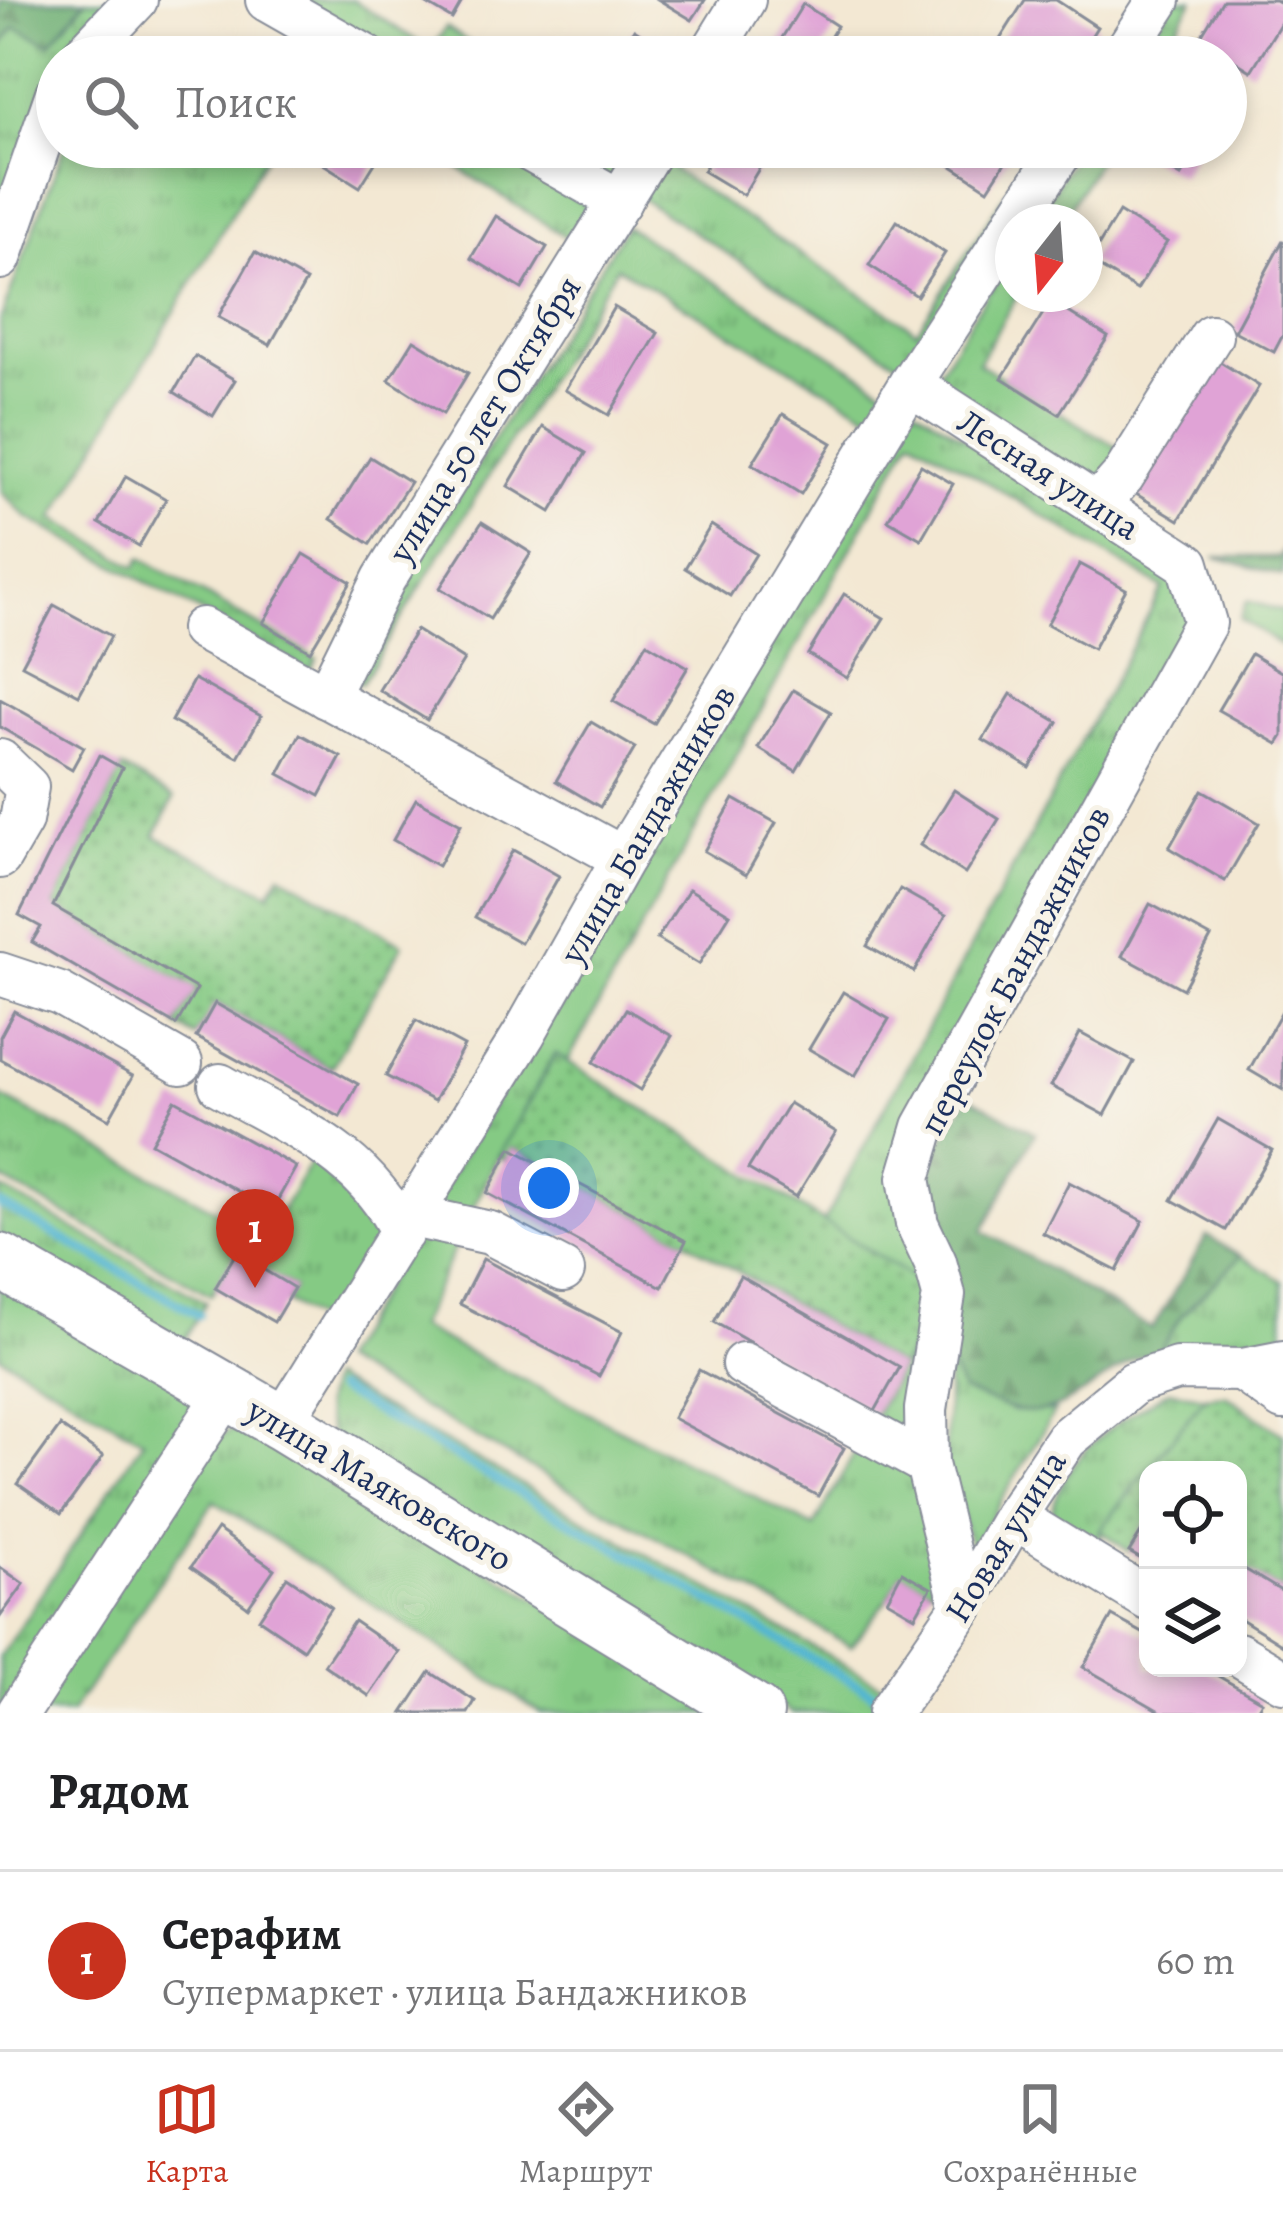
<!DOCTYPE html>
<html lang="ru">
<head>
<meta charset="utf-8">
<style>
	:root { --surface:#fff; --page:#f6f6f6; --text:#202124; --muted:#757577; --line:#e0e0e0; --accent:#c8321e }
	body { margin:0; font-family:Alegreya,serif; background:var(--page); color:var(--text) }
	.controls { position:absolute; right:36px; bottom:36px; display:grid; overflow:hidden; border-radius:24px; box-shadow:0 6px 18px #0003 }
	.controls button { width:108px; height:108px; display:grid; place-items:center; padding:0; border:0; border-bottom:3px solid var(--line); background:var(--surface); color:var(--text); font:60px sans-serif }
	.compass { position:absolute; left:995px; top:204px; width:108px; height:108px; border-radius:50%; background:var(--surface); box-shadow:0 6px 18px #0003; rotate:197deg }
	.you { position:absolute; left:549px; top:1188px; width:42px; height:42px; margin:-30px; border:9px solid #fff; border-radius:50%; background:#1a73e8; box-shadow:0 0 0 18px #1a73e833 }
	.badge { display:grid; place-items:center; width:78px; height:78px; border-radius:50%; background:var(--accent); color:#fff; font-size:39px; font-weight:700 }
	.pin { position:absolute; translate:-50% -99px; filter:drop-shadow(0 3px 6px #0008) }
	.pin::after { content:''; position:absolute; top:63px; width:42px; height:36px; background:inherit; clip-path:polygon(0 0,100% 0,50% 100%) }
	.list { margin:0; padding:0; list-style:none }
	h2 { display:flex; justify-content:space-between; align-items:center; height:156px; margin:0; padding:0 48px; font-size:51px }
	h2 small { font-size:39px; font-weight:400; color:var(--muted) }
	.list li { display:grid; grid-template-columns:78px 1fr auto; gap:36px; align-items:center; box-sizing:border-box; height:180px; padding:0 48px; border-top:3px solid var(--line) }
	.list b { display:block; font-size:45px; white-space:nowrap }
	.list p { margin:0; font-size:39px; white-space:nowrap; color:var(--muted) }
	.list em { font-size:39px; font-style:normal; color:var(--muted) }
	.icon { flex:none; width:66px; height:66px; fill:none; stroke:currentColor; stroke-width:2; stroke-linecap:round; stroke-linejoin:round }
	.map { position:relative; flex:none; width:1283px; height:1713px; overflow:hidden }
	.search { position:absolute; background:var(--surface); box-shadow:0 6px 18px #0003; left:36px; right:36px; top:36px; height:132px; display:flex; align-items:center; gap:30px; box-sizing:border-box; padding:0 42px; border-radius:66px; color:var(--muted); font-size:45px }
	.sheet { height:336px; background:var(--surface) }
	nav { display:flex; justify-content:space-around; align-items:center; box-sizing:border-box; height:168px; border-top:3px solid var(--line); background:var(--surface); font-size:33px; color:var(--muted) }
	nav a { display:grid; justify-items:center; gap:6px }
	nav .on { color:var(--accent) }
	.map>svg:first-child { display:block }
	.grass { fill:url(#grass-tufts); stroke:#507c71; stroke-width:3 }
	.forest { fill:url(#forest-firs); stroke:#446e68; stroke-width:3 }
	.garden { fill:url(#garden-dots); stroke:#507c71; stroke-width:3 }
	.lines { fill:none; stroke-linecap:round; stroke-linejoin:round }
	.stream { stroke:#52b6d1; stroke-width:9 }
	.building { fill:#e0a3d6 }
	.minor-casing { stroke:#878c98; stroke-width:46 }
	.major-casing { stroke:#878c98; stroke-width:58 }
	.minor { stroke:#fff; stroke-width:42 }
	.major { stroke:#fff; stroke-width:54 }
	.labels { text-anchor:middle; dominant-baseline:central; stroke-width:10; stroke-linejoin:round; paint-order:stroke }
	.street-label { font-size:36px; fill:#1b2f5e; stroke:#f7f3e8 }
</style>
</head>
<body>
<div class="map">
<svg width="1283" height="1713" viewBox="0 0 1283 1713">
	<defs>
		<pattern id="grass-tufts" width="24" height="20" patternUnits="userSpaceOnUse" patternTransform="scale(3)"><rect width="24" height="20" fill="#85ca84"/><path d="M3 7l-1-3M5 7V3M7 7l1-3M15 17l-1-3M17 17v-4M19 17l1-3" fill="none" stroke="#6ca46f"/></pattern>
		<pattern id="forest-firs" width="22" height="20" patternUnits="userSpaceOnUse" patternTransform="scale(3)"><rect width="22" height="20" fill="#6cae72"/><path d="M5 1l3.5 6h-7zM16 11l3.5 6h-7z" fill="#588e61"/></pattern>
		<pattern id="garden-dots" width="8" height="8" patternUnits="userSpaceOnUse" patternTransform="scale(3)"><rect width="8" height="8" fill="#85ca84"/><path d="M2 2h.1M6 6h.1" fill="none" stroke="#6ca46f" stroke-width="1.8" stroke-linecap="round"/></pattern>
	</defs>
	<rect width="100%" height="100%" fill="#f7f3e8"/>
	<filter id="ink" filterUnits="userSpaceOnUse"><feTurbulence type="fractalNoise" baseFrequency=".00833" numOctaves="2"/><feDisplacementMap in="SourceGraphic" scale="24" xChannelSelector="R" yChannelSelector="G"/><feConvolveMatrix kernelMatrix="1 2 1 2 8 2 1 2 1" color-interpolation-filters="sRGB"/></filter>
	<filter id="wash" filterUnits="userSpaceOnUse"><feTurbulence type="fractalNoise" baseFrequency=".004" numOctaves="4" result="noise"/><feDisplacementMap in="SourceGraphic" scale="48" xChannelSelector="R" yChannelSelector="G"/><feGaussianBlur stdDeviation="2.7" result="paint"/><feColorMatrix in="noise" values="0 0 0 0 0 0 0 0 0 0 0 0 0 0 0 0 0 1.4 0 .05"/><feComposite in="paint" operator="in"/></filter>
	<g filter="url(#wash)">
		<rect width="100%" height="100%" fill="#f3e8d3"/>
		<!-- grass -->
		<g class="grass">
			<path d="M86 0H121L67 57H57V68L0 226V48L15 27 50 43Z"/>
			<path d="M291 0H353L431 50 446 27 491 57H391Z"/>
			<path d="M1173 0H1193L1159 57H1137Z"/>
			<path d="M199 41 308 47 325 57H121Z"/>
			<path d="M64 147H271L54 518 136 567 141 558 317 659 309 671 28 518 2 493 0 321Z"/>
			<path d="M426 147H485L590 206 570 240Z"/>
			<path d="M548 147H628L629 148 612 184Z"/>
			<path d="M666 147H686L673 170 917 331 1035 147H1049L905 367 636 195Z"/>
			<path d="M1080 147H1106L1061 222H1033Z"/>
			<path d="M626 226 888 391 872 416 617 267 361 684 347 675Z"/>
			<path d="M1013 253V294H1018L978 363 1127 453 1099 488 933 380Z"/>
			<path d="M913 405 1179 574 1194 621 909 1125 932 1290 823 1223 1163 588 912 437 568 1061 555 1054 498 1156 418 1327 814 1527 931 1312 941 1575 931 1588 902 1573 887 1600 851 1646 339 1361Z"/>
			<path d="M1247 601 1283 611V647L1240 619Z"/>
			<path d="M0 1096 266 1236 318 1150 357 1179 383 1237 325 1326 286 1302 293 1288 236 1254 211 1295 0 1178Z"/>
			<path d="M0 1188 206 1302 180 1348 0 1246Z"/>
			<path d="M1241 1256 1283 1281V1338L1279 1347 1159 1352 1181 1316Z"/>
			<path d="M0 1280 191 1389 192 1417 0 1713V1657L143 1440 0 1356Z"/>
			<path d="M948 1362 1013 1411H1055L972 1549 945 1465Z"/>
			<path d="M330 1378 887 1688 874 1713H792L330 1434 323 1405Z"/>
			<path d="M1169 1390 1205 1397 1100 1530V1554L1050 1522C1060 1454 1116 1423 1169 1390Z"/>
			<path d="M248 1427 729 1713H541L214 1501 71 1713H28L213 1442 229 1431Z"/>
		</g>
		<!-- forest -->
		<g class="forest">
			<path d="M0 0H86L50 44 15 27 0 48Z"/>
			<path d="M1283 551V576L1215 557H1279Z"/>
			<path d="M969 1096 1035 1133 983 1231 1152 1329 1207 1236 1241 1256 1181 1316 1159 1352C1138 1354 1126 1364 1109 1376 1041 1421 1038 1421 962 1391L948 1362 943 1233 929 1193 935 1152Z"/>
		</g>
		<!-- garden -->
		<g class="garden">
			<path d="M122 768 174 798 155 836 269 893 281 874 403 944 331 1068 216 1003 196 1037 176 1025 196 989 53 906Z"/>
			<path d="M556 1054 932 1290 931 1312 900 1367 686 1241 512 1148 505 1160 498 1156Z"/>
			<path d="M1226 1395 1283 1434V1592L1238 1565V1470H1148V1521L1129 1552 1100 1530 1205 1397Z"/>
		</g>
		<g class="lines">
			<!-- stream -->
			<g class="stream">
				<path d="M0 1204 199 1315"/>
				<path d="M336 1389 876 1695"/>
			</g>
		</g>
		<g id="blocks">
			<!-- building -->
			<g class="building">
				<path d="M420 0H463L452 19Z"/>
				<path d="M659 0H705L692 20Z"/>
				<path d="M1025 0H1056L1097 27 1078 57H1025L999 41Z"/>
				<path d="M1223 0H1275L1283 5V19L1251 71 1199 39Z"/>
				<path d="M803 4 837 26 818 57H770Z"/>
				<path d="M634 29 669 51 665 57H617Z"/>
				<path d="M314 147H385L360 187 309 155Z"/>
				<path d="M718 147H772L743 195 703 171Z"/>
				<path d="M944 147H1015L988 189 938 157Z"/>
				<path d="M1130 147H1198L1181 176Z"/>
				<path d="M1119 212 1167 242 1137 290 1089 261Z"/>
				<path d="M496 216 547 247 522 289 471 258Z"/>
				<path d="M897 221 945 253 917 296 869 265Z"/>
				<path d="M1283 240V335L1274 352 1234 331Z"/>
				<path d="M255 252 306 281 270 345 218 317Z"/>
				<path d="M1051 301 1108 337 1059 414 1002 378Z"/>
				<path d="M614 307 658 333 609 415 565 390Z"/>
				<path d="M414 340 468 373 443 414 389 380Z"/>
				<path d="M195 356 235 380 213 416 174 392Z"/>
				<path d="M1217 360 1259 386 1179 520 1136 494Z"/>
				<path d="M783 414 832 443 801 494 752 464Z"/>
				<path d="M543 427 586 453 551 512 508 486Z"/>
				<path d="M370 457 410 482 370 544 331 519Z"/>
				<path d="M921 465 953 484 921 539 888 520Z"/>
				<path d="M126 476 166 499 139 546 99 523Z"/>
				<path d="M482 522 531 553 490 619 440 588Z"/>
				<path d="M711 525 756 554 730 596 685 568Z"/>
				<path d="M304 554 351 582 310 651 263 623Z"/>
				<path d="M1080 564 1126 589 1093 649 1047 624Z"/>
				<path d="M844 594 884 618 847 678 808 654Z"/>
				<path d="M54 605 111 636 79 695 22 665Z"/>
				<path d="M416 630 464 660 427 720 379 690Z"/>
				<path d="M647 643 688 667 654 724 613 701Z"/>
				<path d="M1251 654 1283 673V736L1278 744 1218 710Z"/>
				<path d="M194 679 261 716 238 757 171 721Z"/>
				<path d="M793 690 831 712 796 771 758 748Z"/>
				<path d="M1011 694 1058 722 1030 768 983 740Z"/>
				<path d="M0 699 84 747 72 769 0 727Z"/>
				<path d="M591 722 635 748 600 807 556 781Z"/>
				<path d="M300 734 341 757 320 796 279 774Z"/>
				<path d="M99 755 122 768 53 906 197 989 176 1025 32 942 41 927 19 915Z"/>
				<path d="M954 790 999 819 965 874 920 845Z"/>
				<path d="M1202 790 1259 823 1225 881 1169 848Z"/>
				<path d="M416 799 461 824 438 866 393 840Z"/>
				<path d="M734 799 776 823 746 875 704 851Z"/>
				<path d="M513 850 559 876 521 943 475 917Z"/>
				<path d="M689 889 730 914 699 964 657 939Z"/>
				<path d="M900 889 946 915 914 972 867 946Z"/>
				<path d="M1150 904 1211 937 1183 989 1122 956Z"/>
				<path d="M843 992 889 1019 855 1076 809 1049Z"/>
				<path d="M215 1003 358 1084 340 1117 196 1037Z"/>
				<path d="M626 1009 672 1036 640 1090 594 1062Z"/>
				<path d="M1283 1009V1090L1249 1070Z"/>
				<path d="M14 1011 133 1076 109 1119 0 1059V1037Z"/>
				<path d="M416 1020 464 1046 434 1101 386 1076Z"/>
				<path d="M1080 1033 1134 1062 1105 1115 1051 1086Z"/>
				<path d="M175 1100 296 1167 272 1210 151 1143Z"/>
				<path d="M789 1103 836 1132 796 1197 748 1169Z"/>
				<path d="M1218 1119 1272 1150 1226 1230 1172 1200Z"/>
				<path d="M511 1148 686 1241 662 1287 487 1193Z"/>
				<path d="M1069 1182 1143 1221 1117 1271 1043 1233Z"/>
				<path d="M236 1253 294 1288 274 1322 215 1288Z"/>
				<path d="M483 1259 622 1332 599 1376 460 1304Z"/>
				<path d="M740 1276 900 1367 874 1413 714 1322Z"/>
				<path d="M699 1370 844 1448 818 1496 673 1418Z"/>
				<path d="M60 1426 103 1456 61 1514 18 1484Z"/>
				<path d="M1148 1521V1563L1129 1552Z"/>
				<path d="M217 1529 274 1569 248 1607 191 1567Z"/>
				<path d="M1238 1565 1283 1592V1645L1238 1617Z"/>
				<path d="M0 1567 24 1584 0 1617Z"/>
				<path d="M902 1572 931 1588 915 1616 887 1600Z"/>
				<path d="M287 1577 331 1607 303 1649 259 1619Z"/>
				<path d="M1112 1616 1148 1636V1668H1204L1262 1701 1255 1713H1163L1083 1667Z"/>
				<path d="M354 1621 399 1652 369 1696 324 1665Z"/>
				<path d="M430 1672 475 1701 468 1713H403Z"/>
			</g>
		</g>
	</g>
	<g filter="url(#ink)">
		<use href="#blocks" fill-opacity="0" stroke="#878c98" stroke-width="3"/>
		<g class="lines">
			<defs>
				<g id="minor">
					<path d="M267 0 367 57"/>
					<path d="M82 57 136 0"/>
					<path d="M709 57 744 0"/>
					<path d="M1122 57 1159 0"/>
					<path d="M524 147 620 201"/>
					<path d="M1015 222 1064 147"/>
					<path d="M0 258 57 93"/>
					<path d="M910 384 1188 564 1205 623 924 1127 909 1178 917 1224 935 1262 944 1295 926 1409 927 1464 962 1607"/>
					<path d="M1097 505 1123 476 1211 336"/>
					<path d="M202 629 623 858"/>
					<path d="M326 697 384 579 653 147"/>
					<path d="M0 761 27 787 21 821 0 857"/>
					<path d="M0 974 60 994 181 1063"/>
					<path d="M220 1085C292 1127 365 1154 402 1233"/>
					<path d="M412 1216 490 1233 563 1271"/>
					<path d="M743 1364 927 1464"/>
					<path d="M1242 1370 1283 1399"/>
					<path d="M282 1423 524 1034 623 858 910 384 1013 226"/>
					<path d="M1014 1517 1148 1599"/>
					<path d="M1238 1654 1283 1681"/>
					<path d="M18 1713 228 1391"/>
					<path d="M889 1713 962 1607 1014 1517 1066 1439 1134 1383 1177 1369 1242 1370 1283 1362"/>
				</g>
				<path id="major" d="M0 1261 282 1423 756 1713"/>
			</defs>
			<!-- minor casing -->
			<use href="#minor" class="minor-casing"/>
			<!-- major casing -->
			<use href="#major" class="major-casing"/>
			<!-- minor -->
			<use href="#minor" class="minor"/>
			<!-- major -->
			<use href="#major" class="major"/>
		</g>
	</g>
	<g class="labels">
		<!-- street labels -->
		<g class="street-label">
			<text transform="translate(484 419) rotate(-58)">улица 50 лет Октября</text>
			<text transform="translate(1049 474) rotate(33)">Лесная улица</text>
			<text transform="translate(647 824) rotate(-60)">улица Бандажников</text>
			<text transform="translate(1014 970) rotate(-62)">переулок Бандажников</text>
			<text transform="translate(380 1484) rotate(31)">улица Маяковского</text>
			<text transform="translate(1005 1536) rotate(-58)">Новая улица</text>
		</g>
	</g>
</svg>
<div class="controls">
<button><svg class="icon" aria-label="locate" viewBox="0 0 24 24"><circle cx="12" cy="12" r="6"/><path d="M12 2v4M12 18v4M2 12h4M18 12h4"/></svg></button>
<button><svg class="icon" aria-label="layers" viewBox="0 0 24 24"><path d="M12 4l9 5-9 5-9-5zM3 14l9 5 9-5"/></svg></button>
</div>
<svg class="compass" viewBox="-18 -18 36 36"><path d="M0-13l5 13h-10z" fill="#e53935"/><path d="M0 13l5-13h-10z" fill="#757577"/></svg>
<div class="you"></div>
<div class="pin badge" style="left:255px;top:1288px">1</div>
<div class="search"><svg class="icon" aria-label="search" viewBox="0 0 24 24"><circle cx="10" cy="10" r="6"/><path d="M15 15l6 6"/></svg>Поиск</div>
</div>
<section class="sheet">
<h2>Рядом<small></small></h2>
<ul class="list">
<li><span class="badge">1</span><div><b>Серафим</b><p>Супермаркет · улица Бандажников</p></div><em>60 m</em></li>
</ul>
</section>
<nav>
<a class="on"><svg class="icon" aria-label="map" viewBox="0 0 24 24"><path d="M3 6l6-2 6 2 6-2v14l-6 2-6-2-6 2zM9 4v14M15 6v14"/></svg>Карта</a>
<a><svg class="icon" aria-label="directions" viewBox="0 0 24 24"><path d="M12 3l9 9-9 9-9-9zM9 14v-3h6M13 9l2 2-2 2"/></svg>Маршрут</a>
<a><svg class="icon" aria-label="saved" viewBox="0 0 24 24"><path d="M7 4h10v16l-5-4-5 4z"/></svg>Сохранённые</a>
</nav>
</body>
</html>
